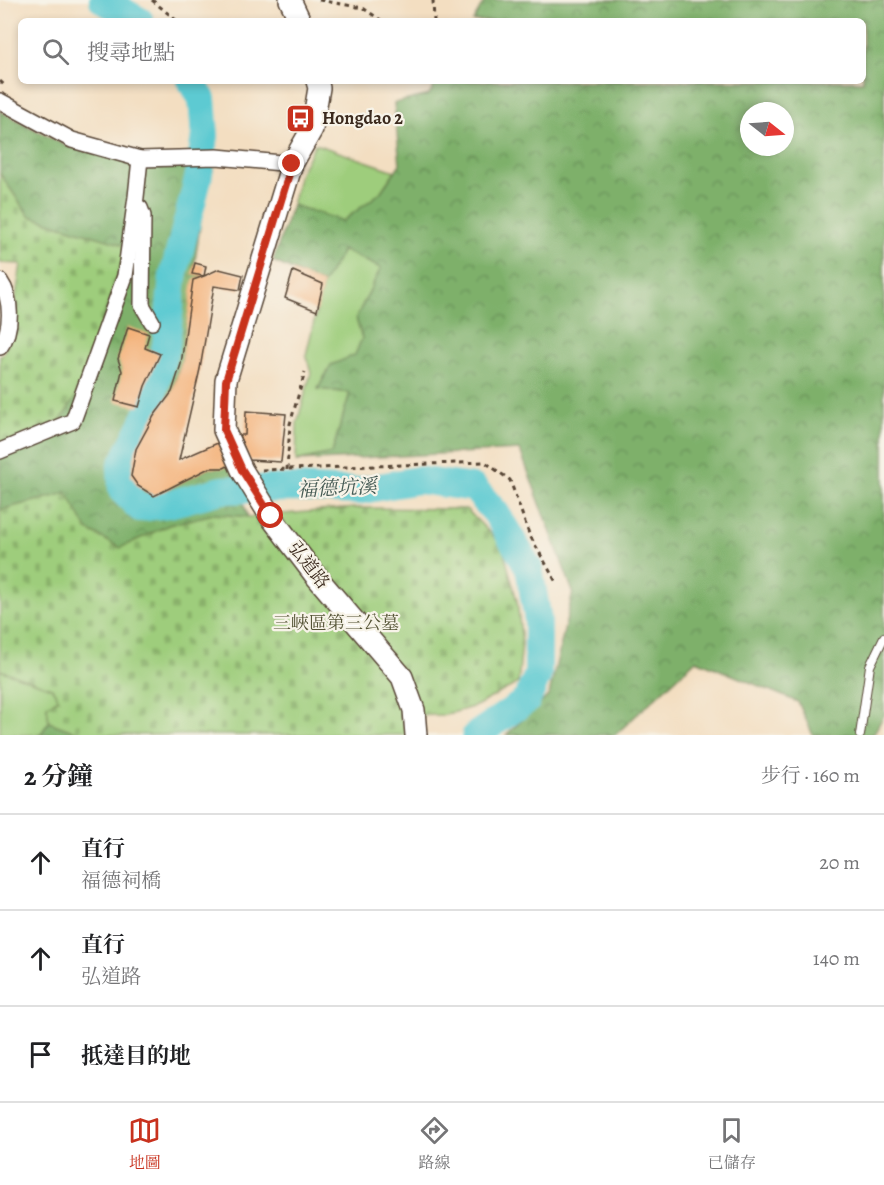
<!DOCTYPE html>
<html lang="zh-TW">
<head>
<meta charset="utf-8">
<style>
	:root { --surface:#fff; --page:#f2f2f2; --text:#202124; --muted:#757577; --line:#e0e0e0; --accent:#c8321e }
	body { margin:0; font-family:Alegreya,"Noto Serif TC",serif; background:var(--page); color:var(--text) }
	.compass { position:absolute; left:740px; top:102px; width:54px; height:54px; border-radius:50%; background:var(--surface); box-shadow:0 3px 9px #0003; rotate:107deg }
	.stop { position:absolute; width:18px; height:18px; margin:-14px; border:4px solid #c8321e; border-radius:50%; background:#fff }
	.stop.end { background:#c8321e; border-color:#fff; box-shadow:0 2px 6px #0008 }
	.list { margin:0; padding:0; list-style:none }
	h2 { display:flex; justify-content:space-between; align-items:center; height:78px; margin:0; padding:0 24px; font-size:26px }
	h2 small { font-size:20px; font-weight:400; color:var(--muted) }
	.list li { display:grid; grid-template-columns:39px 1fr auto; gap:18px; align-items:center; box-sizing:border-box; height:96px; padding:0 24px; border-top:2px solid var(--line) }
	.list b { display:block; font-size:22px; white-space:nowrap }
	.list p { margin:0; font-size:20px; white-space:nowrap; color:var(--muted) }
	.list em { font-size:20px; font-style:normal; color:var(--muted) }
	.icon { flex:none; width:33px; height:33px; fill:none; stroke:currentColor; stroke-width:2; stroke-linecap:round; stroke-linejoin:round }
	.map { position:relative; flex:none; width:884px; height:735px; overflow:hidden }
	.search { position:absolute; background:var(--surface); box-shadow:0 3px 9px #0003; left:18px; right:18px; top:18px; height:66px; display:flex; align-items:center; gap:15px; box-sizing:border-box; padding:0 21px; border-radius:9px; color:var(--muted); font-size:22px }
	.sheet { height:366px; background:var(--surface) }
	nav { display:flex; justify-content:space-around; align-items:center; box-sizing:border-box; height:84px; border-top:2px solid var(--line); background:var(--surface); font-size:16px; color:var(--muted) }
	nav a { display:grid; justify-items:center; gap:3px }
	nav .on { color:var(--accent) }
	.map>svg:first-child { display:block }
	.green { fill:#9ecd7b; stroke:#6c7c4c; stroke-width:1.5 }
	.forest { fill:url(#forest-crowns); stroke:#5c6d44; stroke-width:1.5; fill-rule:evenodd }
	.cemetery { fill:url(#cemetery-stones); stroke:#6c7c4c; stroke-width:1.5 }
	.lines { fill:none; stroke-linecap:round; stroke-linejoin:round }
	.river { stroke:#5dcad2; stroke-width:28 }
	.building { fill:#f4b27a }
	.lane-casing { stroke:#574536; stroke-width:10 }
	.street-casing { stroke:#574536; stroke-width:18 }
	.secondary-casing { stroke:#574536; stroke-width:24 }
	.path { stroke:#574536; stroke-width:3; stroke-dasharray:4.5 4.5; stroke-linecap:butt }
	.lane { stroke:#fff; stroke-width:8 }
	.street { stroke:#fff; stroke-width:15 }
	.secondary { stroke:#fff; stroke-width:21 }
	.route { stroke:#c8321e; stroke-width:8 }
	.labels { text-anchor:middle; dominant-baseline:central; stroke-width:4.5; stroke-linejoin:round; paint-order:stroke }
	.poi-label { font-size:18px; font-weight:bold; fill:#3b2a1e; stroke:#f7f3e8; text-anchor:start }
	.street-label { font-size:18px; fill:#3b2a1e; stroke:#f7f3e8 }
	.park-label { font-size:18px; fill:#545335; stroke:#f7f3e8 }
	.water-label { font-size:20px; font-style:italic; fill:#455a54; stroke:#f7f3e8 }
</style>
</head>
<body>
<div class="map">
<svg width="884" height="735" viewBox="0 0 884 735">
	<defs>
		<pattern id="forest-crowns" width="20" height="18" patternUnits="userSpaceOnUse" patternTransform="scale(1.5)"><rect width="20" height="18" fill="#7eb06b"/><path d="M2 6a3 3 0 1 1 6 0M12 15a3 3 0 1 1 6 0" fill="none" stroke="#688f57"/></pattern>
		<pattern id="cemetery-stones" width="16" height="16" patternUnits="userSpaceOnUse" patternTransform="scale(1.5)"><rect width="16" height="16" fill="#9ecd7b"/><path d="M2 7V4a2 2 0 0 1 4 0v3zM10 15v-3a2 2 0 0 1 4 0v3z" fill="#89b06a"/></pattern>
	</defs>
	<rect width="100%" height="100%" fill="#f7f3e8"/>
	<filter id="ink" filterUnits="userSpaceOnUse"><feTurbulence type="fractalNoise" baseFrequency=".0167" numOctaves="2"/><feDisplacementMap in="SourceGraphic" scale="12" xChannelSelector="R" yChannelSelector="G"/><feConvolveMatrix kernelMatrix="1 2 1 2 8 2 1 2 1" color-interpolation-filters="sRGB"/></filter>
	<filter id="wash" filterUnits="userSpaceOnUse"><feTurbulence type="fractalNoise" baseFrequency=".008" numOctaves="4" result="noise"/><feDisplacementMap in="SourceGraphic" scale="24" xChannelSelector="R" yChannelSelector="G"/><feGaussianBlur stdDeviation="1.35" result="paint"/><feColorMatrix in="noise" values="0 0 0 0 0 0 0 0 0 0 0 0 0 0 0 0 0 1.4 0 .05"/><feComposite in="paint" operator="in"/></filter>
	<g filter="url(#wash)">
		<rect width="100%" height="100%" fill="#f3dec1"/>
		<!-- green -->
		<g class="green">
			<path d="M315 144 395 171 380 193 343 221 292 205 300 173Z"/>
			<path d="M342 250 381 268 356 318 362 338 355 356 331 365 318 389 350 393 332 453 296 461 297 423 311 373 306 355 323 284Z"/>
			<path d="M0 670 52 688 59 699 47 706 49 722 40 735H0Z"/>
		</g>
		<!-- forest -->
		<g class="forest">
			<path d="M485 0H884V715L873 735H813L798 702 696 660 615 735H506L549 695 573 592 520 450 296 461 332 453 350 393 318 389 331 365 355 355 362 338 356 318 381 268 343 250 323 284 273 261 292 205 343 221 380 193 400 164 394 103 429 95 437 81H863V21H473ZM749 111H785V147H749Z"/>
			<path d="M0 111 66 146 145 165 214 166 202 212 193 274 204 276 194 280 181 364 172 392 154 416 136 449 131 476 138 486 154 496 209 468 226 467 230 465 248 517 214 514 169 525 120 548 87 530 66 493 0 510V445L126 246 29 216 0 174Z"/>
			<path d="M49 722 84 735H40Z"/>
		</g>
		<!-- cemetery -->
		<g class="cemetery">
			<path d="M0 174 29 216 127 246 79 391 61 420 0 445V355L3 354 15 325V302L21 264 0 263Z"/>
			<path d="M67 493 87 530 120 548 169 525 214 514 248 517 355 508 466 509 502 545 517 601 522 643 518 683 476 706 445 715 401 716 408 735H84L49 722 47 706 59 699 52 688 0 670V510Z"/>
		</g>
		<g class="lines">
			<!-- river -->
			<g class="river">
				<path d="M103 0 140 21"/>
				<path d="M191 81 202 99 205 136 198 179 173 277 166 345 148 413 121 467 122 490 140 508 169 504 222 490 293 488 357 491 418 480 474 488 496 513 529 568 538 620V674L527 700 476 735"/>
			</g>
		</g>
		<g id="blocks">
			<!-- building -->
			<g class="building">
				<path d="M195 263 206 266 204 276 219 269 243 275 240 290 214 286 200 369 179 460 220 442 230 465 224 468H209L154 496 138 486 131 476 136 449 154 416 172 392 181 364 193 280 204 276 192 274Z"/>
				<path d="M293 271 323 284 317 311 285 298Z"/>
				<path d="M128 327 149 334 145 348 160 354 145 386 139 407 115 401 122 371 118 359Z"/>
				<path d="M246 411 286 414 281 462 249 460 239 435H245Z"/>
			</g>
		</g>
	</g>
	<g filter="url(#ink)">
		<use href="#blocks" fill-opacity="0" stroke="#574536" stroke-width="1.5"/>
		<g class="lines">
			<defs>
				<path id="lane" d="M860 735 870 666 884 637"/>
				<g id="street">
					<path d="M0 101 72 140 140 159 217 157 292 164"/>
					<path d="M140 208 143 216 142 305 152 322"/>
					<path d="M0 281C12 298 13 330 0 347"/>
					<path d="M0 451 73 421 125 276 136 197 140 159"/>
				</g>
				<g id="secondary">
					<path d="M290 0 300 21"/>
					<path d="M317 81 319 88 312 129 292 164 226 380 224 430 242 470 271 517 315 575 402 677 414 710 416 735"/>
				</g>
			</defs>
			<!-- lane casing -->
			<use href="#lane" class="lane-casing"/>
			<!-- street casing -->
			<use href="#street" class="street-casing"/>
			<!-- secondary casing -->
			<use href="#secondary" class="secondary-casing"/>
			<!-- path -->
			<g class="path">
				<path d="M152 0 177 21"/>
				<path d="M319 0 363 8 382 21"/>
				<path d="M433 0 434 21"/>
				<path d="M0 81 6 87"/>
				<path d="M262 470 485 462 510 480 529 534 556 582"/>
				<path d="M287 470 290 424 305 372"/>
			</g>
			<!-- lane -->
			<use href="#lane" class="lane"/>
			<!-- street -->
			<use href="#street" class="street"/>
			<!-- secondary -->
			<use href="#secondary" class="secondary"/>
		</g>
	</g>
	<g class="lines" filter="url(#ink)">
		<!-- route -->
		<path class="route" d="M271 516 242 470 224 430 226 381 292 164"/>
	</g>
	<!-- icons -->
	<defs>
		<symbol id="bus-square" viewBox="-11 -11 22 22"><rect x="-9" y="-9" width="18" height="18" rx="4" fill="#c8321e" stroke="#f7f3e8"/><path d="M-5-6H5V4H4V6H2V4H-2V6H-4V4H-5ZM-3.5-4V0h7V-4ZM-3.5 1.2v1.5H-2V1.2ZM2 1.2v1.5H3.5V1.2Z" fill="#fff"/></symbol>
	</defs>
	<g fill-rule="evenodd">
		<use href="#bus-square" x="284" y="102" width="33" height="33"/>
	</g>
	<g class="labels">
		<!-- poi labels -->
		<g class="poi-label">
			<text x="322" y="118">Hongdao 2</text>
		</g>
		<!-- street labels -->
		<g class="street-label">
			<text transform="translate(309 565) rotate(52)">弘道路</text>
		</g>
		<!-- park labels -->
		<g class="park-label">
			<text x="336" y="623">三峽區第三公墓</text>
		</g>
		<!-- water labels -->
		<g class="water-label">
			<text transform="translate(337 488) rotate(-3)">福德坑溪</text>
		</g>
	</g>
</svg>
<svg class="compass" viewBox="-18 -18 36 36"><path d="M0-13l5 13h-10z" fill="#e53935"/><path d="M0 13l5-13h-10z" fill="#757577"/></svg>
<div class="stop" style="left:271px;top:516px"></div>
<div class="stop end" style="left:292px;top:164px"></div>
<div class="search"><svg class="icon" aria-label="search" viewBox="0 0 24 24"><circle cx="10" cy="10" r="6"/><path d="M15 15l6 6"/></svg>搜尋地點</div>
</div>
<section class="sheet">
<h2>2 分鐘<small>步行 · 160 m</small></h2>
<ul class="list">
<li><svg class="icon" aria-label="ahead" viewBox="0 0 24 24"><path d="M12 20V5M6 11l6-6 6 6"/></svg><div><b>直行</b><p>福德祠橋</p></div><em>20 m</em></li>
<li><svg class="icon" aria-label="ahead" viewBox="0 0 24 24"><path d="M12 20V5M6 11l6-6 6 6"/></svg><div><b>直行</b><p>弘道路</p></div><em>140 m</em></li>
<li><svg class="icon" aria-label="arrive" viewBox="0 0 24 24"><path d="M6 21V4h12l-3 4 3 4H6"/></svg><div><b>抵達目的地</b></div></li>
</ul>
</section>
<nav>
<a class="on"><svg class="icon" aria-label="map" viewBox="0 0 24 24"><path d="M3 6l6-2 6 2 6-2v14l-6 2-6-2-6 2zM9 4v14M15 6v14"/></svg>地圖</a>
<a><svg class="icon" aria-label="directions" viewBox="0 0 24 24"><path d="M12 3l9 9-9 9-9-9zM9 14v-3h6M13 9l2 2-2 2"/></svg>路線</a>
<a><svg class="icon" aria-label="saved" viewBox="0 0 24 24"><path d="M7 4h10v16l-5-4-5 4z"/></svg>已儲存</a>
</nav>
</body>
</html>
